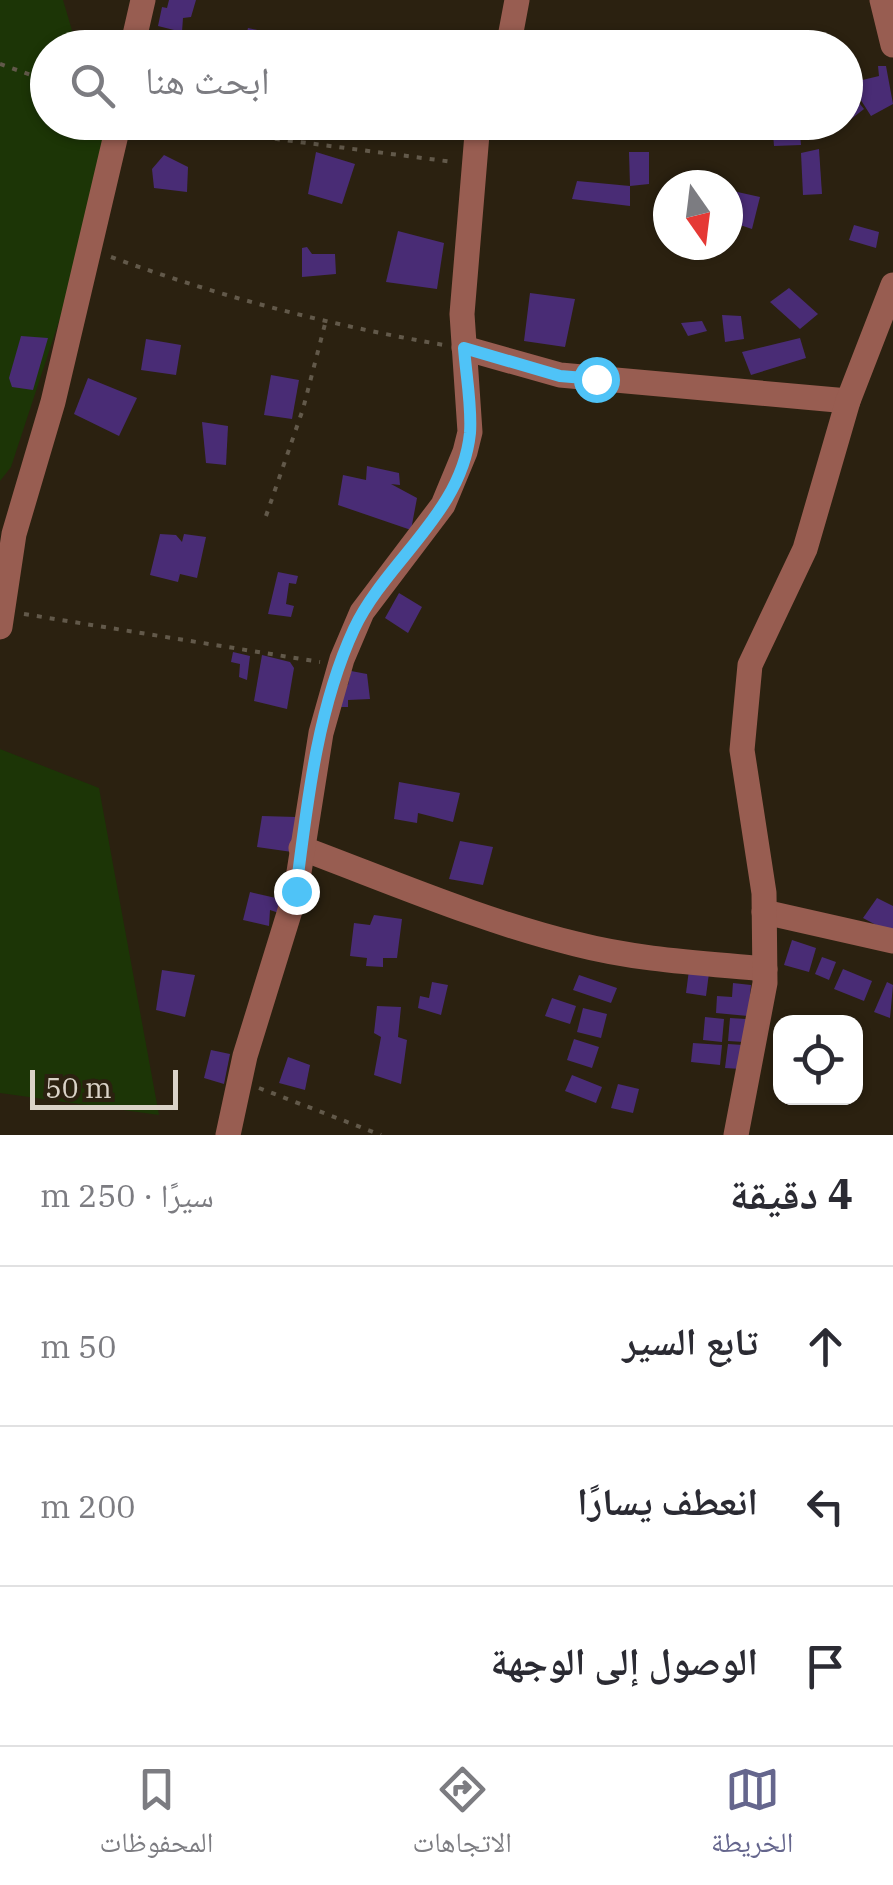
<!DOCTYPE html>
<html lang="ar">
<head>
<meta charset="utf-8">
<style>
	:root { --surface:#fff; --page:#f2f2f3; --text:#2b2b33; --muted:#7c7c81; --line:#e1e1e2; --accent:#65668d }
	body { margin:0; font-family:"IBM Plex Serif","Noto Naskh Arabic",serif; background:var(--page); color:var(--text); direction:rtl }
	.controls { position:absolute; right:30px; bottom:30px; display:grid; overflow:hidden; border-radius:20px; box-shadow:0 2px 8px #0004 }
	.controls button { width:90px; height:90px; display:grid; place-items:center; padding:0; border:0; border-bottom:2px solid var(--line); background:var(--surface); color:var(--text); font:50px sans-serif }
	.compass { position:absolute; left:653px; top:170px; width:90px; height:90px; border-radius:50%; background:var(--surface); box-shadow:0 2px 8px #0004; rotate:166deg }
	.scale { position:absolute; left:30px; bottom:25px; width:148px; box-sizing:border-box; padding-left:10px; border:5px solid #dad3c8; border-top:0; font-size:28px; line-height:35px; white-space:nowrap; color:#dad3c8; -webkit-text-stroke:8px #2b2110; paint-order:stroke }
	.stop { position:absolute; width:30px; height:30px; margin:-22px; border:8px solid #4fc3f7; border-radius:50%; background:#fff }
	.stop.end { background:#4fc3f7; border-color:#fff; box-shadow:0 2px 10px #0008 }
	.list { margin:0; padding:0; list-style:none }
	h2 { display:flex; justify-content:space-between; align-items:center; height:130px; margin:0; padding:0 40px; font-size:42px }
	h2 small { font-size:32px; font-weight:400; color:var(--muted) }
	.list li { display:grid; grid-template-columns:65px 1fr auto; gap:30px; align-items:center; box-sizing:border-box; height:160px; padding:0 40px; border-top:2px solid var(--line) }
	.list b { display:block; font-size:38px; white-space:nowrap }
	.list em { font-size:32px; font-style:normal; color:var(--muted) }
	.icon { flex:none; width:55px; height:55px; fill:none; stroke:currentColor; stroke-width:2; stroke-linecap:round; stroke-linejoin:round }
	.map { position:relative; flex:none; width:893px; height:1135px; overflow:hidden; direction:ltr }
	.search { position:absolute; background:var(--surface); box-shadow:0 2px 8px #0004; left:30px; right:30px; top:30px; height:110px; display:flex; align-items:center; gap:25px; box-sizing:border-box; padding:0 35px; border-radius:55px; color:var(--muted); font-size:38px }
	.sheet { height:610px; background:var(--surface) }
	nav { display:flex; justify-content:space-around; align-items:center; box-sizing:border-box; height:140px; border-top:2px solid var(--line); background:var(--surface); font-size:28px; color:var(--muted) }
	nav a { display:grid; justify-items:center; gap:5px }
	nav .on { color:var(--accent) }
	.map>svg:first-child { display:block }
	.green { fill:#1c3506 }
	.building { fill:#492c75 }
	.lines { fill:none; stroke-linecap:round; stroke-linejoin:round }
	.path { stroke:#62594a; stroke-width:4; stroke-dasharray:5 8; stroke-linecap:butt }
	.minor { stroke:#985d51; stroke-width:25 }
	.route { stroke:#4fc3f7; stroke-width:12 }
</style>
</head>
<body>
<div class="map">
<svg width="893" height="1135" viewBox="0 0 893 1135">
	<rect width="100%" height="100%" fill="#2b2110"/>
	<!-- green -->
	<g class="green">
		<path d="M0 0H63L77 47 48 48V122L99 123 111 163 11 467 0 481Z"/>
		<path d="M0 749 99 788 159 1115 0 1093Z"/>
	</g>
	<!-- building -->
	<g class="building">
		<path d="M169 0H196L191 17 183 18 182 32 158 26 162 7 167 8Z"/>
		<path d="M248 28 289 37 286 48H243Z"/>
		<path d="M878 66H886L893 104 871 116 850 83 879 76Z"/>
		<path d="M846 87 864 109 846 123Z"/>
		<path d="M772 122H799L801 145 774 146Z"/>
		<path d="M819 149 822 194 803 195 801 153Z"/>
		<path d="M316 152 355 164 342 204 308 194Z"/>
		<path d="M629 152H649V184L630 186Z"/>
		<path d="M164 155 188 167 187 192 154 188 152 169Z"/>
		<path d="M577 181 630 186V206L572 199Z"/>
		<path d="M733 191 760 197 752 229 728 221Z"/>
		<path d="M854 225 879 232 876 248 849 240Z"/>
		<path d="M398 231 444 243 437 289 386 282Z"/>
		<path d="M307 247 312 254H335L336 274 302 277V248Z"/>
		<path d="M789 288 818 314 800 329 770 302Z"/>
		<path d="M530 293 575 299 565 347 524 341Z"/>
		<path d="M722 315 741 316 744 339 725 342Z"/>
		<path d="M702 321 707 331 688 336 681 323Z"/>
		<path d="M21 336 48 338 33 390 12 387 9 378Z"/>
		<path d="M800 338 806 358 751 375 742 352Z"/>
		<path d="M146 339 181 345 176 375 141 370Z"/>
		<path d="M271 375 299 380 292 419 264 415Z"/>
		<path d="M88 378 137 398 119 436 74 414Z"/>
		<path d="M202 422 228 426 226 465 206 463Z"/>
		<path d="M367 466 399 473 400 485 391 484 417 498 411 530 338 505 343 475 366 480Z"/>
		<path d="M160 534 176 535 182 542 184 534 206 537 197 578 180 574 178 582 150 575Z"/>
		<path d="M278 572 298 576 296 584 289 583 286 604 294 606 291 617 268 614Z"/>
		<path d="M399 593 422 607 408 633 385 618Z"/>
		<path d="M233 652 250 656 247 680 239 677 240 664 231 662Z"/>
		<path d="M262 655 290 662 294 668 287 709 254 701Z"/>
		<path d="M351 671 367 674 370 699 348 700V707H338V687L348 685Z"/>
		<path d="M399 782 460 793 453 822 418 813 417 823 394 819Z"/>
		<path d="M262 816 296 817 292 852 257 847Z"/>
		<path d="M460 841 493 847 483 885 449 879Z"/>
		<path d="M250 892 289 901 285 915 270 910 269 926 243 920Z"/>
		<path d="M877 898 893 906V934L863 918Z"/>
		<path d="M374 915 402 919 397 958H383V967L366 966 367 958 350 956 354 923 370 925Z"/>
		<path d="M792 940 816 948 809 972 784 965Z"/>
		<path d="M822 957 836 962 829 980 815 974Z"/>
		<path d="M843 969 872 981 864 1001 834 989Z"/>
		<path d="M162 970 195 975 185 1017 156 1010Z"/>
		<path d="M689 970 709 973 706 996 686 993Z"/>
		<path d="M579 975 617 988 611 1003 573 990Z"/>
		<path d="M432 982 448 985 441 1015 418 1008 420 996 429 998Z"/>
		<path d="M887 982 893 985 890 1018 874 1012Z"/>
		<path d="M733 983 751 985 748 1016 716 1013 717 996 732 997Z"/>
		<path d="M552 998 576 1006 570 1024 545 1016Z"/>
		<path d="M377 1006 401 1007 398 1037 407 1040 401 1084 374 1075 381 1037 374 1033Z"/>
		<path d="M583 1008 607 1014 601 1038 577 1032Z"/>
		<path d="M705 1017 724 1019 722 1042 703 1040Z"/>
		<path d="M730 1018 746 1019 744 1042 728 1041Z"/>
		<path d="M574 1039 599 1047 592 1068 567 1060Z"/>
		<path d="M693 1043 722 1045 720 1065 691 1062Z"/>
		<path d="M728 1044 743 1045 741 1069 725 1068Z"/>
		<path d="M211 1050 230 1054 224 1084 204 1078Z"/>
		<path d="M288 1057 310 1065 305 1090 279 1083Z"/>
		<path d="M572 1075 602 1087 596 1103 565 1091Z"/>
		<path d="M618 1084 639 1089 633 1113 611 1108Z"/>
	</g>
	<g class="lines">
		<!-- path -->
		<g class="path">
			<path d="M0 64 48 81"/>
			<path d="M146 122 453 162"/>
			<path d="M111 257C221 297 329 325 444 345"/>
			<path d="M266 516 303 409 325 324"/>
			<path d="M24 614 320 662"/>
			<path d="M259 1088 381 1135"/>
		</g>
		<!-- minor -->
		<g class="minor">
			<path d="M882 0 893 45"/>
			<path d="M132 48 143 0"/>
			<path d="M508 48 517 0"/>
			<path d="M464 348 560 375 848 401"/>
			<path d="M0 627 14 534 53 402 119 122"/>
			<path d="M301 848C392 882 482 921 576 944 638 960 702 963 765 969"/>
			<path d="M764 912 893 941"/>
			<path d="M228 1135 245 1056 296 891 321 733 342 659 362 612 443 505 465 452 470 432 462 314 478 122"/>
			<path d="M736 1135 765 983 764 893 742 750 750 665 805 549 848 401 893 285"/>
		</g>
	</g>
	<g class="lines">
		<!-- route -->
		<path class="route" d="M296 891C307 804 317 709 354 629 386 561 462 513 470 433 472 406 466 375 464 348L560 376 596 379"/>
	</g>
</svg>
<div class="controls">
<button><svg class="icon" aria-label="locate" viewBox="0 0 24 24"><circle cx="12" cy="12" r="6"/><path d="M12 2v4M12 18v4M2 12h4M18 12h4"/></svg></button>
</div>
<svg class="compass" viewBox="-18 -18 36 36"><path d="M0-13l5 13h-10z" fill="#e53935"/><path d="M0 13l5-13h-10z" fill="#7c7c81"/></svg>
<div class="scale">50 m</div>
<div class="stop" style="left:596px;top:379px"></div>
<div class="stop end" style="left:296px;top:891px"></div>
<div class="search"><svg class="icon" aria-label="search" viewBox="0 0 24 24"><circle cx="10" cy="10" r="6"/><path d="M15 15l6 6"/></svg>ابحث هنا</div>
</div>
<section class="sheet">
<h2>4 دقيقة<small>سيرًا · 250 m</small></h2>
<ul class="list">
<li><svg class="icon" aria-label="ahead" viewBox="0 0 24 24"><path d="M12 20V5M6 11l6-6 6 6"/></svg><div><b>تابع السير</b></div><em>50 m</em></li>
<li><svg class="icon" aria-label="left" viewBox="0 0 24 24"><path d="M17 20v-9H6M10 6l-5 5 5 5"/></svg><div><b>انعطف يسارًا</b></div><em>200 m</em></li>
<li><svg class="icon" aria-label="arrive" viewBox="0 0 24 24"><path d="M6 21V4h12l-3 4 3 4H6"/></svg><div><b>الوصول إلى الوجهة</b></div></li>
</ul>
</section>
<nav>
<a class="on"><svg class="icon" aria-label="map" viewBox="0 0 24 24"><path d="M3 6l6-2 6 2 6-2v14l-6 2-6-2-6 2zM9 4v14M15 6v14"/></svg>الخريطة</a>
<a><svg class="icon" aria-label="directions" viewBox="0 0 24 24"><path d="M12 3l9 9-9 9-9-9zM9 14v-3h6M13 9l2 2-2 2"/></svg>الاتجاهات</a>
<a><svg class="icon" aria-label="saved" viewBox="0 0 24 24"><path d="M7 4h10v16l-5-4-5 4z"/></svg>المحفوظات</a>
</nav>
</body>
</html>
